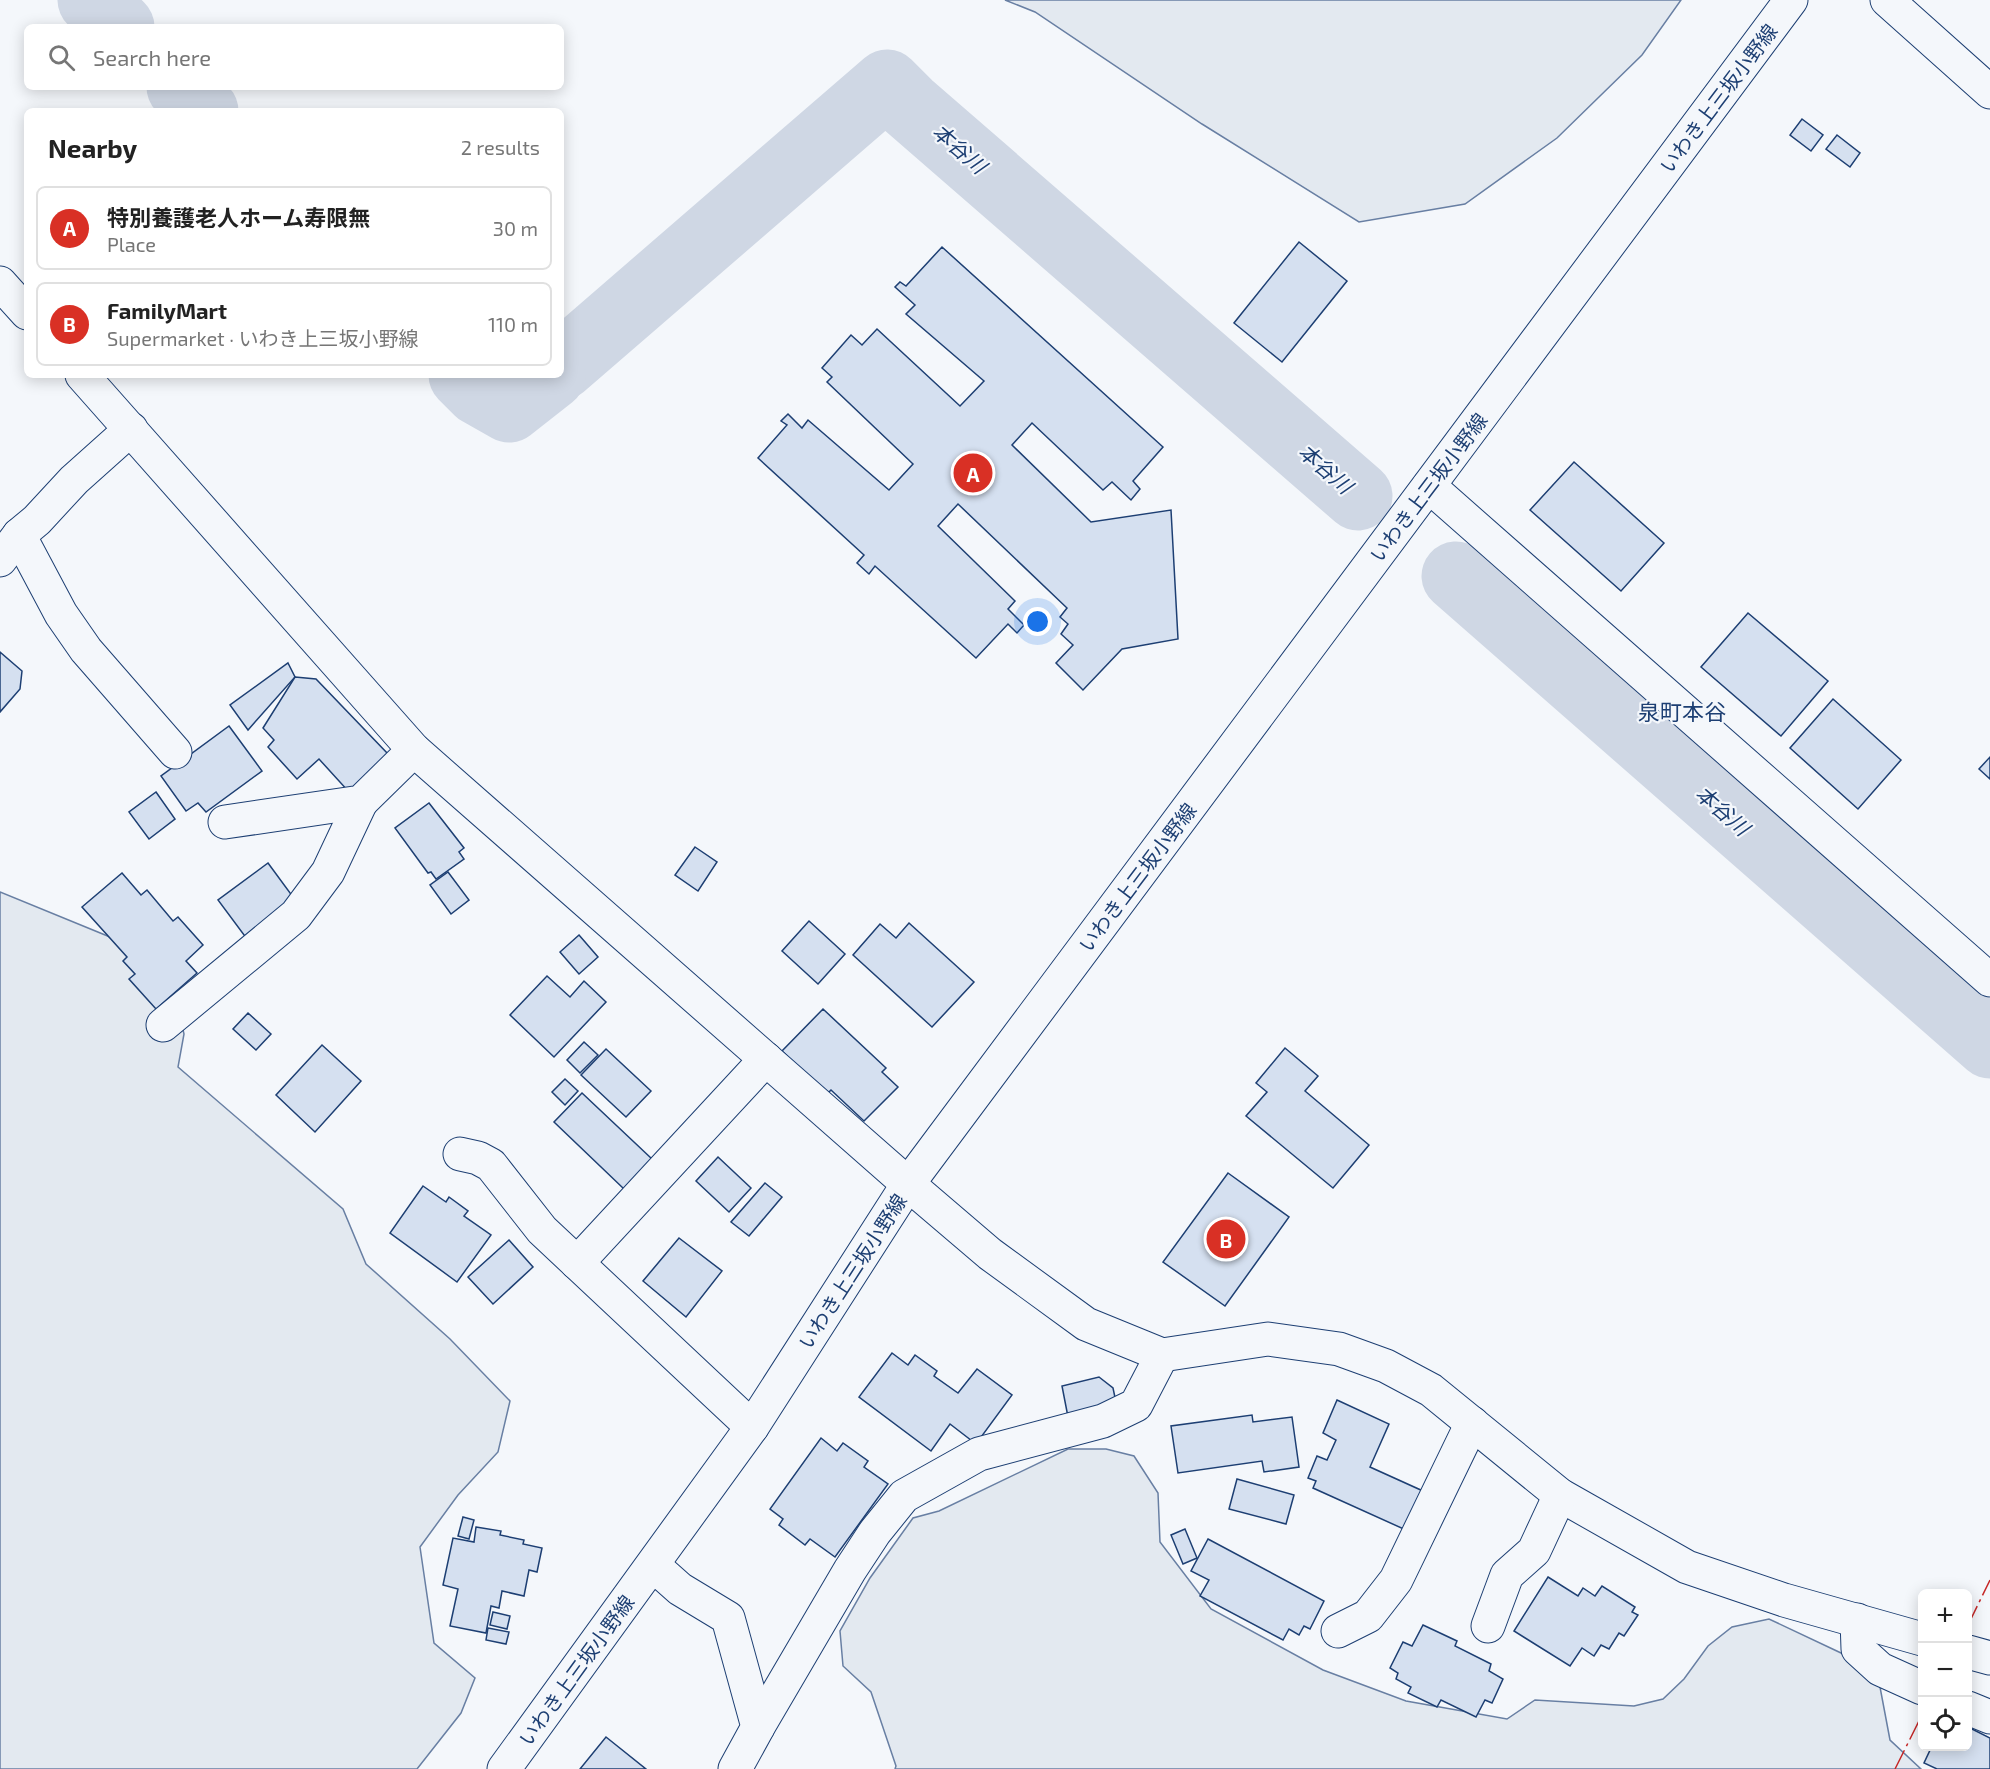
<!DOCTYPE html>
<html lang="en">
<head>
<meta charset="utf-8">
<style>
	:root { --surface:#fff; --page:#f2f2f2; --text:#222; --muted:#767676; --line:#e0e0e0; --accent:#d93025 }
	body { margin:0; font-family:"Exo 2","Noto Sans JP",sans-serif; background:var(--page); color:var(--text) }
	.controls { position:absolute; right:18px; bottom:18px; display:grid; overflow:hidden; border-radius:9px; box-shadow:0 3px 15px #0003 }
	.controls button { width:54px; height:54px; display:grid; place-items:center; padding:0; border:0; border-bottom:2px solid var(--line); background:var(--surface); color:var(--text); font:30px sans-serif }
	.you { position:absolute; left:1038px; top:622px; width:21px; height:21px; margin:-15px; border:4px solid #fff; border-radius:50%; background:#1a73e8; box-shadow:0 0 0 9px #1a73e833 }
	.badge { display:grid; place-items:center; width:39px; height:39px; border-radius:50%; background:var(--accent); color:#fff; font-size:20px; font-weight:700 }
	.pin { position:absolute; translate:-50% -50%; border:3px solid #fff; box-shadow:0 2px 6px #0006 }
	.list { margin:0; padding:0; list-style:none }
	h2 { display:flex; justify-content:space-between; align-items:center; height:78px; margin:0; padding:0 24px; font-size:26px }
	h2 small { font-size:20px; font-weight:400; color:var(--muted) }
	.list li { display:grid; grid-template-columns:39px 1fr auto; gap:18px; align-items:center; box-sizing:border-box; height:84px; margin:0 12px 12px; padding:0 12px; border:2px solid var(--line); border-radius:9px }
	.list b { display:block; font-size:22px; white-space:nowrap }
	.list p { margin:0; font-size:20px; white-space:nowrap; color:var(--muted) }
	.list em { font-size:20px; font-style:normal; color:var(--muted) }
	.icon { flex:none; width:33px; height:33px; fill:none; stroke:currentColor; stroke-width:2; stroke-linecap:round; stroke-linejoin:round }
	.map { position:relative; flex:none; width:1990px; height:1769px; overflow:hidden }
	.search { position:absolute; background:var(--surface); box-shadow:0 3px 15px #0003; left:24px; top:24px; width:540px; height:66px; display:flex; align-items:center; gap:15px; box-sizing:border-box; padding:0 21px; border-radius:9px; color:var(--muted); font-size:22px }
	.panel { position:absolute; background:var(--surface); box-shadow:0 3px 15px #0003; left:24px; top:108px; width:540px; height:270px; border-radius:9px }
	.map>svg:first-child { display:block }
	.green { fill:#e3e9f0; stroke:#687fa3; stroke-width:1.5 }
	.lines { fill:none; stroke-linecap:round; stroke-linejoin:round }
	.river { stroke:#cfd7e4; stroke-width:69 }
	.building { fill:#d5e0f0; stroke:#1d3f73; stroke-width:1.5 }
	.minor-casing { stroke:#1d3f73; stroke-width:35 }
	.major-casing { stroke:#1d3f73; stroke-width:35 }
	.minor { stroke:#f4f7fb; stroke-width:33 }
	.major { stroke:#f4f7fb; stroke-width:33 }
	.power { stroke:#c62828; stroke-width:1.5; stroke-dasharray:21 4.5 3 4.5; stroke-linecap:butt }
	.labels { text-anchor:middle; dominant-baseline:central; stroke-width:4.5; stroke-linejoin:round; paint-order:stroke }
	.street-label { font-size:20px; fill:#1d3f73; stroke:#f4f7fb }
	.water-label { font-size:21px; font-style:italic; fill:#1d3f73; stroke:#f4f7fb }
	.quarter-label { font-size:22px; fill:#1d3f73; stroke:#f4f7fb }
</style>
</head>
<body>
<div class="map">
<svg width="1990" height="1769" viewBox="0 0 1990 1769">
	<rect width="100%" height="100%" fill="#f4f7fb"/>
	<!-- green -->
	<g class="green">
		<path d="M1005 0H1681L1642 55 1557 138 1465 204 1359 222 1202 124 1035 12Z"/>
		<path d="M0 892 110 937 149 963 177 1002 184 1034 178 1067 343 1209 366 1264 450 1339 510 1401 498 1452 458 1495 420 1547 434 1643 475 1678 461 1713 417 1769H0Z"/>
		<path d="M1068 1449H1106L1134 1456 1158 1493 1160 1542 1211 1609 1323 1670 1406 1701 1507 1719 1535 1700 1634 1706 1663 1699 1684 1679 1708 1646 1732 1627 1769 1619 1841 1653 1880 1687 1890 1740 1921 1769H895L896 1766 871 1692 843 1666 840 1631 870 1578 913 1518 939 1511Z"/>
	</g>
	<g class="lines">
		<!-- river -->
		<g class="river">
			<path d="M92 0 120 27"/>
			<path d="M181 87 204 111"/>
			<path d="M561 366 887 84 908 105 1358 496"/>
			<path d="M463 375 479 391 509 408 551 375"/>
			<path d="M1456 576 1990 1044"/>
		</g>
	</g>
	<!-- building -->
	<g class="building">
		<path d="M1802 119 1823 135 1811 151 1790 135Z"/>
		<path d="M1837 135 1860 153 1850 167 1826 149Z"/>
		<path d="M1299 242 1347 281 1282 362 1234 323Z"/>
		<path d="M942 247 1163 447 1133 481 1140 489 1131 500 1112 482 1103 490 1032 423 1012 445 1091 522 1171 510 1178 639 1122 649 1083 690 1056 663 1073 645 1061 634 1068 624 1060 617 1067 608 958 504 938 526 1015 601 1008 609 1024 625 1017 633 1008 624 976 658 875 566 869 574 857 563 864 555 758 458 787 425 781 421 788 414 802 428 808 420 889 490 913 464 827 382 832 377 822 368 851 335 862 345 877 329 960 406 984 381 906 314 915 305 895 287 900 282 906 286Z"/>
		<path d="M1574 462 1664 543 1621 591 1530 510Z"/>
		<path d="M1748 613 1828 681 1781 736 1701 667Z"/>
		<path d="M0 652 22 671 20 689 0 712Z"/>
		<path d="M288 663 295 677 248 730 230 705Z"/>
		<path d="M295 677 316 679 388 754 349 792 319 759 297 779 268 747 274 740 263 728Z"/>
		<path d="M1833 699 1901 760 1858 809 1790 748Z"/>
		<path d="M229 726 262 771 206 812 198 803 186 811 161 776Z"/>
		<path d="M1990 757V779L1979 769Z"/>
		<path d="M156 792 175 819 149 839 129 812Z"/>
		<path d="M429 803 464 848 459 852 464 859 436 879 431 872 428 873 395 828Z"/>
		<path d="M695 847 717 862 698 891 675 875Z"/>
		<path d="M268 863 296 901 247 939 218 900Z"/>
		<path d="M448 872 469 900 451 914 430 885Z"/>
		<path d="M122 873 141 895 147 890 173 921 178 917 203 945 186 961 197 973 156 1009 129 979 135 974 123 961 127 957 82 907Z"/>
		<path d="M809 921 845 954 818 984 782 951Z"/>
		<path d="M909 923 974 982 932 1027 853 955 880 924 896 938Z"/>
		<path d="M579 935 598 957 579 974 560 952Z"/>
		<path d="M547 976 570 997 584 981 606 1002 554 1057 510 1015Z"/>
		<path d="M823 1009 886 1068 882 1072 898 1087 864 1121 831 1090 827 1094 782 1051Z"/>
		<path d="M248 1013 271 1034 256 1050 233 1029Z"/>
		<path d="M584 1042 598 1055 580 1073 567 1060Z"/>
		<path d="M322 1045 361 1081 315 1132 276 1095Z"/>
		<path d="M1285 1048 1318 1076 1305 1091 1369 1145 1333 1188 1246 1116 1267 1092 1256 1083Z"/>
		<path d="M606 1049 651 1091 626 1117 581 1075Z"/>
		<path d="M565 1079 578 1091 565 1105 552 1092Z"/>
		<path d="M582 1093 652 1159 624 1189 554 1122Z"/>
		<path d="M718 1157 751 1188 729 1212 696 1181Z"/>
		<path d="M1228 1173 1289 1217 1225 1306 1163 1262Z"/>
		<path d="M765 1183 782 1197 749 1236 731 1222Z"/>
		<path d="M423 1186 446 1202 449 1197 468 1211 464 1216 491 1235 457 1282 390 1233Z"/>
		<path d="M679 1238 722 1271 686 1317 643 1281Z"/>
		<path d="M509 1240 533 1267 493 1304 468 1277Z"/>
		<path d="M892 1353 908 1365 915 1355 937 1371 934 1376 958 1393 977 1369 1012 1395 976 1444 950 1424 931 1451 859 1397Z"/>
		<path d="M1099 1377 1113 1388 1117 1407 1068 1417 1062 1386Z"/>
		<path d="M1337 1400 1389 1424 1370 1467 1434 1496 1417 1535 1313 1488 1316 1481 1308 1478 1317 1456 1327 1460 1336 1440 1323 1433Z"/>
		<path d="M1252 1415 1253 1422 1292 1417 1299 1467 1264 1472 1262 1461 1178 1473 1171 1426Z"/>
		<path d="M821 1438 837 1451 843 1443 868 1461 864 1467 888 1484 835 1557 810 1539 805 1545 779 1525 783 1519 770 1509Z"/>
		<path d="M1237 1479 1294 1495 1286 1524 1229 1509Z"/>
		<path d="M463 1517 474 1520 469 1539 458 1536Z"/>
		<path d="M476 1527 501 1531 500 1535 524 1540 523 1544 542 1548 537 1572 529 1570 524 1596 502 1591 499 1608 491 1606 486 1633 450 1626 458 1589 443 1585 453 1538 474 1542Z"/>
		<path d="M1185 1529 1197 1558 1183 1564 1171 1535Z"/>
		<path d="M1208 1539 1324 1601 1310 1629 1304 1626 1299 1635 1289 1629 1283 1640 1200 1596 1209 1580 1191 1571Z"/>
		<path d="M1548 1577 1578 1596 1583 1588 1595 1596 1602 1586 1635 1607 1632 1612 1638 1615 1624 1636 1619 1633 1609 1649 1601 1645 1594 1656 1582 1648 1570 1666 1514 1631Z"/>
		<path d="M493 1612 510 1616 507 1629 490 1625Z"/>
		<path d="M1423 1625 1457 1641 1455 1646 1491 1664 1489 1671 1503 1679 1492 1703 1485 1700 1476 1717 1441 1700 1437 1707 1408 1693 1411 1687 1396 1679 1398 1673 1390 1668 1403 1642 1412 1646Z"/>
		<path d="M488 1628 509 1632 506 1644 486 1640Z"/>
		<path d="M1968 1727 1990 1738V1769H1937L1924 1763 1932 1746H1968Z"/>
		<path d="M606 1737 646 1769H580Z"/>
	</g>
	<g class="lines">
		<defs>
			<g id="minor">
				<path d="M1887 0 1990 92"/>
				<path d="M0 283 27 313"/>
				<path d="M82 375 414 750 908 1184 990 1254 1086 1324 1162 1355 1268 1339 1339 1349 1386 1366 1431 1390 1560 1495 1687 1567 1784 1600 1922 1639"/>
				<path d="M1429 486 1990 980"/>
				<path d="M19 535 61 614 86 650 175 752"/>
				<path d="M0 560 19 535 37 520 74 480 131 429"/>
				<path d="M225 822 361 802 414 750"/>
				<path d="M163 1025 296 915 328 872 361 802"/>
				<path d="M460 1154 478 1158 491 1165 542 1230 752 1427"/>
				<path d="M577 1263 766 1059"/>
				<path d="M653 1565 680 1589 728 1618 758 1727 735 1769"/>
				<path d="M1857 1620 1858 1649 1880 1669 1922 1688"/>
				<path d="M1488 1626 1507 1575 1534 1551 1560 1495"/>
				<path d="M1338 1631 1368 1616 1396 1580 1472 1423"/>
				<path d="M1968 1652 1990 1658"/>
				<path d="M1968 1708 1990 1717"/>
				<path d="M758 1727 850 1570 875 1532 904 1496 979 1454 1103 1421 1136 1405 1162 1355"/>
			</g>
			<path id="major" d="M504 1769 752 1427 908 1184 1791 0"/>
		</defs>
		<!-- minor casing -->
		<use href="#minor" class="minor-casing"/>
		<!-- major casing -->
		<use href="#major" class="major-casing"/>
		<!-- minor -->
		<use href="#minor" class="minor"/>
		<!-- major -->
		<use href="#major" class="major"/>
		<!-- power -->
		<g class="power">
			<path d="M1968 1625 1990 1580"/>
			<path d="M1895 1769 1922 1715"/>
		</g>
	</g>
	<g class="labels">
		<!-- street labels -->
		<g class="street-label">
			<text transform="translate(1718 98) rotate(-53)">いわき上三坂小野線</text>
			<text transform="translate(1428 487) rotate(-53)">いわき上三坂小野線</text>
			<text transform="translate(1137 877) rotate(-53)">いわき上三坂小野線</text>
			<text transform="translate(852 1271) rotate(-57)">いわき上三坂小野線</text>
			<text transform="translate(576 1670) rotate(-54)">いわき上三坂小野線</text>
		</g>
		<!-- water labels -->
		<g class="water-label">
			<text transform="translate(960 148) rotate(41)">本谷川</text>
			<text transform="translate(1326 468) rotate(41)">本谷川</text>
			<text transform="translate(1723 810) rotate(41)">本谷川</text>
		</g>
		<!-- quarter labels -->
		<g class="quarter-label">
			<text x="1682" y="711">泉町本谷</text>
		</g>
	</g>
</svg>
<div class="controls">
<button>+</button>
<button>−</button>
<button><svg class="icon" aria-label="locate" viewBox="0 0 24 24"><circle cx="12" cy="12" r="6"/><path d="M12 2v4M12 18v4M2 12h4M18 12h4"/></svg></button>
</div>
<div class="you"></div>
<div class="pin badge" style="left:973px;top:473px">A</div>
<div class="pin badge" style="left:1226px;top:1239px">B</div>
<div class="search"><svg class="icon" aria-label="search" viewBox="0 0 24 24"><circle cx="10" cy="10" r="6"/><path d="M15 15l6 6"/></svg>Search here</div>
<section class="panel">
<h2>Nearby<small>2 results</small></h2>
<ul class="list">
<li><span class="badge">A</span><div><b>特別養護老人ホーム寿限無</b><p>Place</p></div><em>30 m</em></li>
<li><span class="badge">B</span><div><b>FamilyMart</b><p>Supermarket · いわき上三坂小野線</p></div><em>110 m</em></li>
</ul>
</section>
</div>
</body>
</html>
